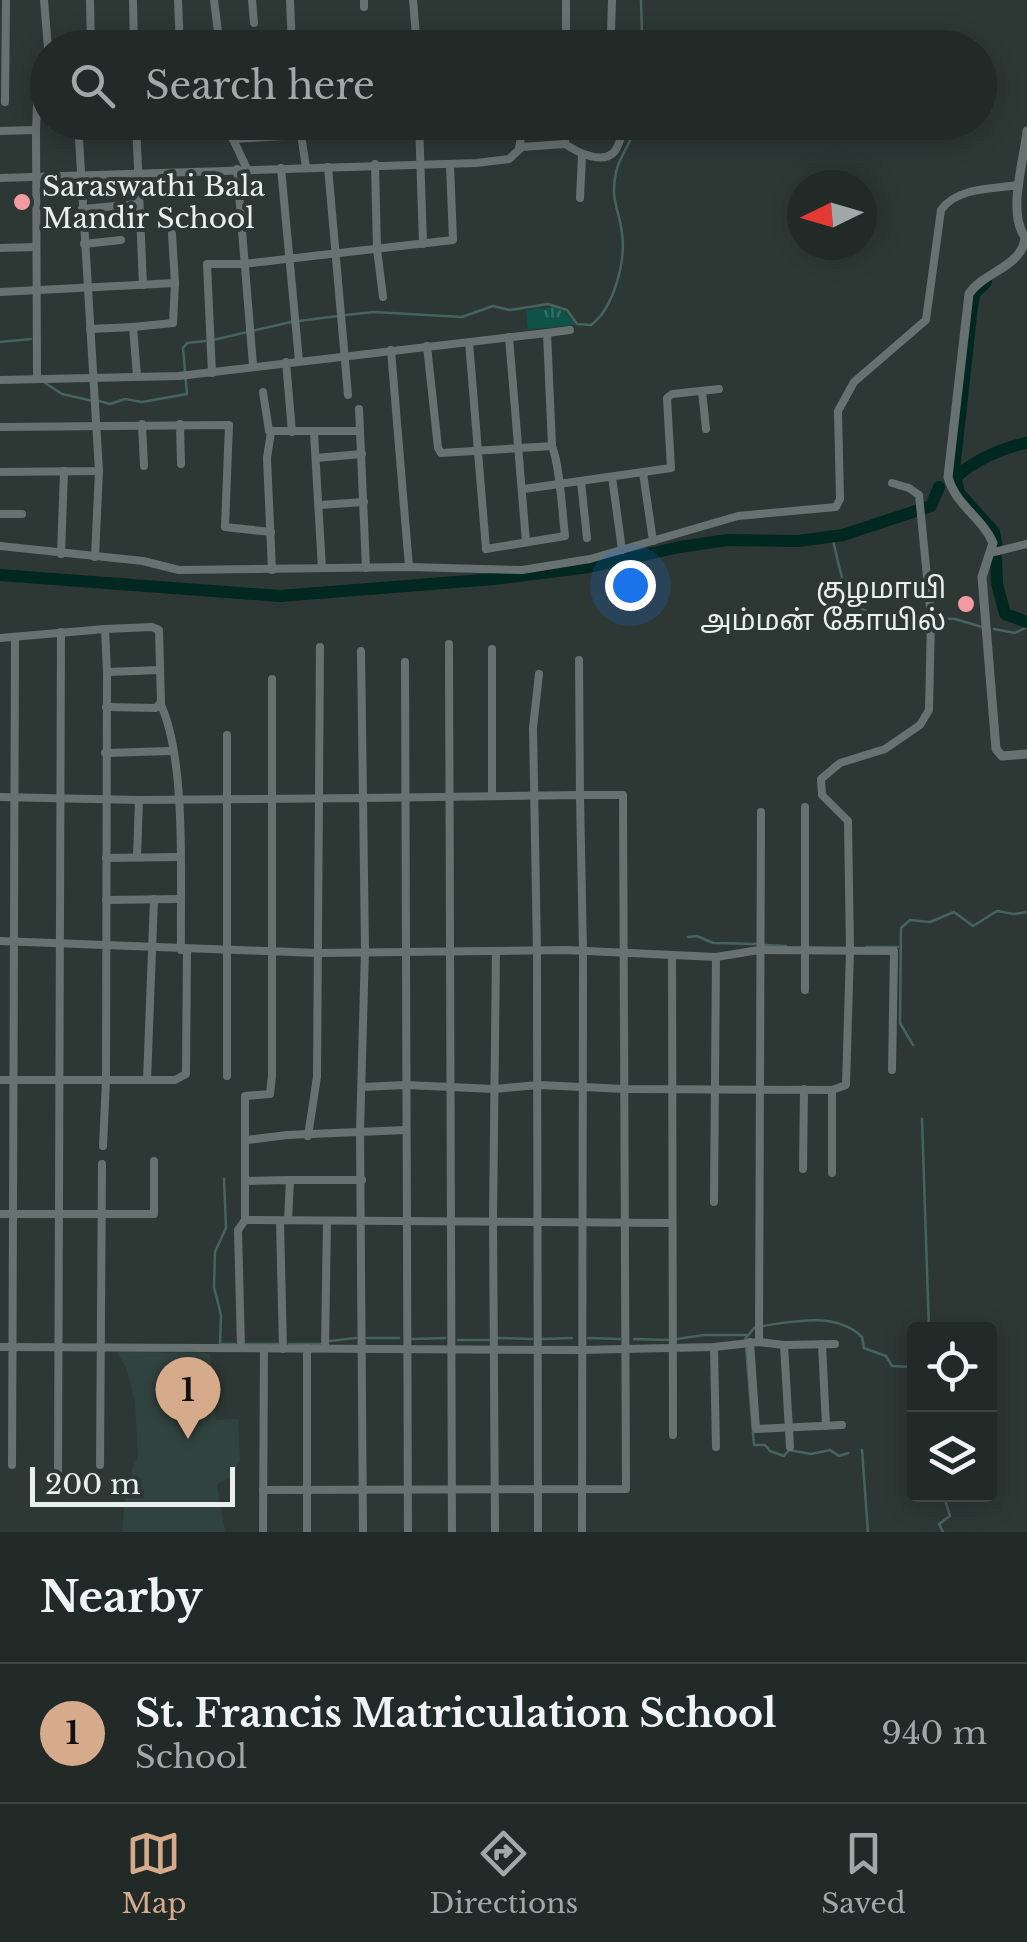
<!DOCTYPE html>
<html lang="en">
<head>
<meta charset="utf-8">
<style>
	:root { --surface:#222a28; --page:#2e3634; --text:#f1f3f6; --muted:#a2a7a8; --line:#3f4645; --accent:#d6ab8b }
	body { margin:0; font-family:"Libre Baskerville","Noto Sans Tamil",serif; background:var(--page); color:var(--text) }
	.controls { position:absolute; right:30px; bottom:30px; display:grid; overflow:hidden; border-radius:10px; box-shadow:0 5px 25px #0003 }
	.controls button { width:90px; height:90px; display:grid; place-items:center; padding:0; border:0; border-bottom:2px solid var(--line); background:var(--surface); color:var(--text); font:50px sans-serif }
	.compass { position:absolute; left:787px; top:170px; width:90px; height:90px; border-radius:50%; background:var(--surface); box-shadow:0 5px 25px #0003; rotate:265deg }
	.scale { position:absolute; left:30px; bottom:25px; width:205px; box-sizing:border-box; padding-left:10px; border:5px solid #e9efed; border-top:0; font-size:28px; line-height:35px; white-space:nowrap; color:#e9efed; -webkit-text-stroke:8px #2d3835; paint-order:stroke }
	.you { position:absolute; left:630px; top:585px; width:35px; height:35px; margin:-25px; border:8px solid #fff; border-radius:50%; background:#1a73e8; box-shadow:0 0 0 15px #1a73e833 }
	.badge { display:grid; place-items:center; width:65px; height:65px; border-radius:50%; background:var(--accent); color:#111; font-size:32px; font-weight:700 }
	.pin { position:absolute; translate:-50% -82px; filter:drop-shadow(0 2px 5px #0008) }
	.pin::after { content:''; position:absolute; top:52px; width:35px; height:30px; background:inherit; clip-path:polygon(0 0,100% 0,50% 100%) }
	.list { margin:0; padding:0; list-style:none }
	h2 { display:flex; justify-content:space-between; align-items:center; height:130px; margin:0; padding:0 40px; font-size:42px }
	h2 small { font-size:32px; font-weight:400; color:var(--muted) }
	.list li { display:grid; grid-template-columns:65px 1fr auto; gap:30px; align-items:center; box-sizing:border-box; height:140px; padding:0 40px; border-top:2px solid var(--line) }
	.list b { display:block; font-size:38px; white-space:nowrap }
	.list p { margin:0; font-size:32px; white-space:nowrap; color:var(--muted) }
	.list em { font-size:32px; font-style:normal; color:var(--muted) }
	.icon { flex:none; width:55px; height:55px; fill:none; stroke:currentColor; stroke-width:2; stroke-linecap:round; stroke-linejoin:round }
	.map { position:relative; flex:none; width:1027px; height:1532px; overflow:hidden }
	.search { position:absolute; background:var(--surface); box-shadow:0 5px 25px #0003; left:30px; right:30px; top:30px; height:110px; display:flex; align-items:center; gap:25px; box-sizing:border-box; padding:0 35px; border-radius:55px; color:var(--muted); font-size:38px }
	.sheet { height:270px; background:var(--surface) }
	nav { display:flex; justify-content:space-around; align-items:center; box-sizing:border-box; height:140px; border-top:2px solid var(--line); background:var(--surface); font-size:28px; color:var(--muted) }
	nav a { display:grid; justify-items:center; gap:5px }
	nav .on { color:var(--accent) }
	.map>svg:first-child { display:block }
	.built { fill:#31433f }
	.park { fill:url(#park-tufts) }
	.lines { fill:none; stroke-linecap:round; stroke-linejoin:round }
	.stream { stroke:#46635e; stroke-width:2.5 }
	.river { stroke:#002720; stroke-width:12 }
	.minor { stroke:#677270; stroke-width:8 }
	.tertiary { stroke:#677270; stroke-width:9 }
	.poi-dot { fill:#f49aa2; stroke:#2d3835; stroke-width:4 }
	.labels { text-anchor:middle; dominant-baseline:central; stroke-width:8; stroke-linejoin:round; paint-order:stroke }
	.poi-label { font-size:28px; fill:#e9efed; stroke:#2d3835; text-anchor:start }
</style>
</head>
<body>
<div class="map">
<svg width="1027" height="1532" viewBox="0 0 1027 1532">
	<defs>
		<pattern id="park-tufts" width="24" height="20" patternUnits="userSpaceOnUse" patternTransform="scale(2.5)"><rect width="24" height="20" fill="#0d5348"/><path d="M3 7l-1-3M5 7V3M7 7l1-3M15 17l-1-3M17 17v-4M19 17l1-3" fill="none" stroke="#306c63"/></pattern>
	</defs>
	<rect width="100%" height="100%" fill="#2d3835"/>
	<!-- built -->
	<path class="built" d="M117 1352 210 1353 216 1420 238 1419 240 1460 232 1477 217 1484 225 1532H122L126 1485H131L132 1469 138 1457 135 1402 127 1370Z"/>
	<!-- park -->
	<path class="park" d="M555 307 566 313 575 325 528 329 526 310Z"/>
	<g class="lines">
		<!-- stream -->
		<g class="stream">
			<path d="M638 48 642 36 641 0"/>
			<path d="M346 315 374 312 462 317 493 306 510 310 548 304 567 310 577 324 591 325C614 308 626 261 622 233 619 208 610 201 616 172 620 154 634 141 635 122"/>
			<path d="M213 340 291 322 338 316"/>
			<path d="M0 342 31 339"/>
			<path d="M45 383 62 394 93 401"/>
			<path d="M99 401 110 404 125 399 142 402 187 394 183 348 187 343 205 341"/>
			<path d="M832 536C850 613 845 614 926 618"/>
			<path d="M934 618 955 619 982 627"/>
			<path d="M994 629 1015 633 1027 627"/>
			<path d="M688 937 697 936 713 943 756 944"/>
			<path d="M765 945 786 946"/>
			<path d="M866 947H898"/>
			<path d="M913 1045 900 1023 901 928 910 920 930 922 954 912 973 926 997 911 1014 914 1027 912"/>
			<path d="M922 1119 929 1330"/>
			<path d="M224 1179 226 1228 215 1252 214 1287 221 1315 220 1344H235"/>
			<path d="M763 1326C795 1321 837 1312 862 1337L864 1348 886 1356 892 1366 914 1367"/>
			<path d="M367 1338H399"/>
			<path d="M498 1338 532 1339"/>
			<path d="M588 1338 620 1339"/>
			<path d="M412 1339 445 1338"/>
			<path d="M542 1339 572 1338"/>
			<path d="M634 1339 669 1340"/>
			<path d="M677 1339 704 1335H746"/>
			<path d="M745 1339 755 1327"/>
			<path d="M458 1340H490"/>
			<path d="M330 1341 356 1338"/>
			<path d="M246 1344H278"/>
			<path d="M289 1344H320"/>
			<path d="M746 1348 754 1445H765L770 1451 784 1456 789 1450 811 1454 830 1450 839 1456 848 1453"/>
			<path d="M862 1450 868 1532"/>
			<path d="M938 1494 937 1498 945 1500 950 1516 939 1524 943 1532"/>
		</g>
		<!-- river -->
		<g class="river">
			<path d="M986 282 975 293 972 306 954 470 959 493 994 532 997 548"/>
			<path d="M955 478C973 461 1003 447 1027 443"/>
			<path d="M996 558 997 584 1005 614 1027 622"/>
			<path d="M0 575 280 596 494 579 589 567 680 547 727 540 798 541 843 535 931 506 939 487"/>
		</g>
		<!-- minor -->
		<g class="minor">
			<path d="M44 0 48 48"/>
			<path d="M90 0 91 48"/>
			<path d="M133 0 134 48"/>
			<path d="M178 0 180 48"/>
			<path d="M214 0 220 48"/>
			<path d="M252 0 254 23"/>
			<path d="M290 0 292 48"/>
			<path d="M364 0V7"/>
			<path d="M413 0 417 48"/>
			<path d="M566 0V48"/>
			<path d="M611 34 612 0"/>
			<path d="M566 43 583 44V48"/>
			<path d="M384 44 442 41"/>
			<path d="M5 102 6 0"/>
			<path d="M136 122 143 285"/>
			<path d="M225 122 247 169"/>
			<path d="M299 122 306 167"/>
			<path d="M419 122 423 244"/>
			<path d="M419 129 458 127V124L472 122"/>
			<path d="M36 130 37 105 48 104"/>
			<path d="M0 131 36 130 37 378"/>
			<path d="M233 139 301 135"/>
			<path d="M565 144C577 152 602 165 614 152 619 147 622 134 624 127L608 122"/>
			<path d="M565 144 566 122"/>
			<path d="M519 148 524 122"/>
			<path d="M375 164 377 249 383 297"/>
			<path d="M328 167 348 395"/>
			<path d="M281 168 299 361"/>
			<path d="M237 169 253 365"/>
			<path d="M0 178 476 163 509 159 522 147 565 144"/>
			<path d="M580 198 582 155"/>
			<path d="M82 209 138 204"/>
			<path d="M84 244 121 240"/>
			<path d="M0 248 36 247"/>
			<path d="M0 292 175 283 172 234"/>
			<path d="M133 327 173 323 175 283"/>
			<path d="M90 329 133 327 137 376"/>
			<path d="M547 333 570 330"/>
			<path d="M509 337 526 542"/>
			<path d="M427 346 438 448 441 453 552 446"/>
			<path d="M391 350 409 567"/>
			<path d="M286 362 292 432"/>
			<path d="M212 373 207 264H243L453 240 450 165"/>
			<path d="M0 380 179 376 547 333 552 446C560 466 562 511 565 536L486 549 469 342"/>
			<path d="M702 391 706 429"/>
			<path d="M263 392 269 431H360L366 568"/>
			<path d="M359 409 360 431"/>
			<path d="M142 424 144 466"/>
			<path d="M180 424 181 464"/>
			<path d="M0 427 229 425 225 527 271 532"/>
			<path d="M271 432 267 458 272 570"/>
			<path d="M314 433 322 568"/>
			<path d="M316 458 362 454"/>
			<path d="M0 472 99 471 78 122"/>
			<path d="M643 473 653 541"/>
			<path d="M612 477 622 550"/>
			<path d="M581 482 587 538"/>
			<path d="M524 489 671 468 667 398 672 394 719 389"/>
			<path d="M320 505 364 502"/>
			<path d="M0 514H22"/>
			<path d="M0 546 143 561 179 570 409 567 522 570 590 559 738 516 836 507 840 499 838 411 854 382 926 320 941 210C957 187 993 189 1019 185"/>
			<path d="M990 553 1027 544"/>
			<path d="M61 554 64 471"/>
			<path d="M95 557 99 471"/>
			<path d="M105 629 152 627 159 630 161 702 156 708 106 707"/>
			<path d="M0 638 105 629 107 672 106 1080H0"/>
			<path d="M449 644 452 1532"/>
			<path d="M492 649V796"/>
			<path d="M361 651 363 798 580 795 583 952 582 1532"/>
			<path d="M405 662 408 1532"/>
			<path d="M107 672 160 670"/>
			<path d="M161 705C187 762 180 884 181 950"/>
			<path d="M227 735V1076"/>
			<path d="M105 753 171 751"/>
			<path d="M0 797 139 800 363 798 365 950 360 1132 363 1532"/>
			<path d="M137 857 139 800"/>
			<path d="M106 858 180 857"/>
			<path d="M106 900 180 899"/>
			<path d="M0 941 317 953 566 950 716 957 759 950 894 951 892 1070"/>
			<path d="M672 956 673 1435"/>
			<path d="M805 990V807"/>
			<path d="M147 1080H175L186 1074 187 950"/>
			<path d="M362 1087 406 1085 495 1089 538 1085 626 1089 832 1090 846 1085 850 950 848 821 822 795 821 779 840 763 885 749 920 725 929 710 931 618 919 495 909 488 892 483"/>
			<path d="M832 1090V1173"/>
			<path d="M308 1136 317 1077 320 647"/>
			<path d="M247 1140 287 1135 406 1130"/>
			<path d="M103 1146 106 1080H147L154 899"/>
			<path d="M803 1169 804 1089"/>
			<path d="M290 1180H362"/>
			<path d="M245 1181 290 1180 288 1220"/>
			<path d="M714 1202 716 957"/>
			<path d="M0 1214H13L15 637"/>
			<path d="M245 1220 670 1223"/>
			<path d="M280 1221 283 1349"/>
			<path d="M750 1342 756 1429 842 1425"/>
			<path d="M759 1342 761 812"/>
			<path d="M822 1344 826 1426"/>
			<path d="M784 1345 790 1447"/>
			<path d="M0 1347 580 1350 714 1347 759 1342 784 1345 835 1344"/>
			<path d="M714 1347 716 1447"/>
			<path d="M241 1348 238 1230 245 1220V1096L270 1094 272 1076V679"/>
			<path d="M325 1348 327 1221"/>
			<path d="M12 1465 13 1214H154V1161"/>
			<path d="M100 1465 102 1164"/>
			<path d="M58 1480 61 632"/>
			<path d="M263 1490 626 1489 623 795H580L579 660"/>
			<path d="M263 1532 264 1348"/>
			<path d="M307 1532V1348"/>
			<path d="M495 1532 493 1220 496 951"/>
			<path d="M538 1532 537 951 533 728 539 674"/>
		</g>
		<!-- tertiary -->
		<path class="tertiary" d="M1027 131C1024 161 1007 213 1025 237 1023 267 984 271 969 294L948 477C956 506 982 517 993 543L982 577 996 749 1002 756 1027 754"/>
	</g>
	<!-- markers -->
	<g class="poi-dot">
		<circle cx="22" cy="202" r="10"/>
		<circle cx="966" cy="604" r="10"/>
	</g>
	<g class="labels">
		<!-- poi labels -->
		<g class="poi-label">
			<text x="42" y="186">Saraswathi Bala<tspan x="42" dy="32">Mandir School</tspan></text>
			<text x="946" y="588" text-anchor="end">குழமாயி<tspan x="946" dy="32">அம்மன் கோயில்</tspan></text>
		</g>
	</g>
</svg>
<div class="controls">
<button><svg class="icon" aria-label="locate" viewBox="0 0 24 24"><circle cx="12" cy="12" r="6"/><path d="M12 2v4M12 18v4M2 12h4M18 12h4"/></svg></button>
<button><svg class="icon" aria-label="layers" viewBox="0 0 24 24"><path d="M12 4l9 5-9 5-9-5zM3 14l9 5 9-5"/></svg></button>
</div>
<svg class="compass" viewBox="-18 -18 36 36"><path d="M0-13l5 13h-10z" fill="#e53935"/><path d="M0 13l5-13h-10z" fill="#a2a7a8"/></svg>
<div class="scale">200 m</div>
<div class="you"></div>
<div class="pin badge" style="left:188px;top:1439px">1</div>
<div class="search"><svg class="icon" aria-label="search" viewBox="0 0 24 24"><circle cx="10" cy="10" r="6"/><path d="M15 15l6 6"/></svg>Search here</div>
</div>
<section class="sheet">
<h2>Nearby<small></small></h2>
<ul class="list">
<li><span class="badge">1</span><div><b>St. Francis Matriculation School</b><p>School</p></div><em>940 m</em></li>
</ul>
</section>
<nav>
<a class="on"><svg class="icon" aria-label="map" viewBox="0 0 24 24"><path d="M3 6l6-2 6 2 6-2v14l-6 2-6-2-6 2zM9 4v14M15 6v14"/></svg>Map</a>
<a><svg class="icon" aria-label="directions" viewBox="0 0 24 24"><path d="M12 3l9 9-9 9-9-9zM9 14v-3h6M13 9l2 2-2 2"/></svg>Directions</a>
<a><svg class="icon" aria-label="saved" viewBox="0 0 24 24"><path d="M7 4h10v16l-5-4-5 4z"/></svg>Saved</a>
</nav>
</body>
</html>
